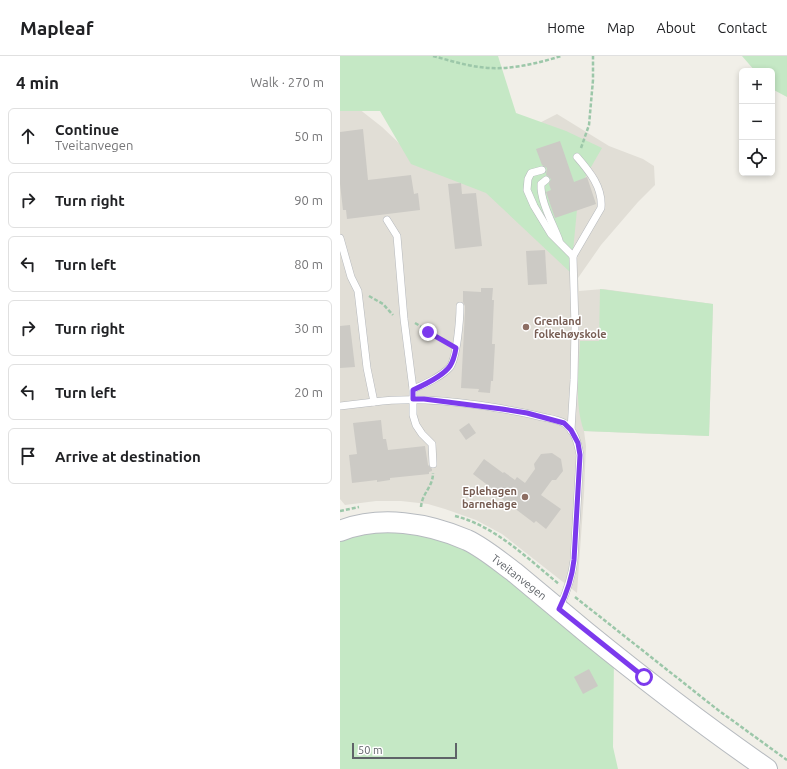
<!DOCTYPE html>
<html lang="en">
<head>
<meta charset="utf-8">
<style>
	:root { --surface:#fff; --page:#f2f2f2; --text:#202124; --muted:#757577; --line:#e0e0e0 }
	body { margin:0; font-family:Ubuntu,sans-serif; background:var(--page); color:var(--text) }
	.controls { position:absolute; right:12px; top:12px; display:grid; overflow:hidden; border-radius:6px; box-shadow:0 2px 6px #0003 }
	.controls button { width:36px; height:36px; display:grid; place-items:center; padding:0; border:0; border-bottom:1px solid var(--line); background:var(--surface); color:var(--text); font:20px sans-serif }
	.scale { position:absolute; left:12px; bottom:10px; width:105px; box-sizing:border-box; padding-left:4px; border:2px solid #5f6368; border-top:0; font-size:11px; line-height:14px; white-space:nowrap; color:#5f6368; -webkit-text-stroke:3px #fff; paint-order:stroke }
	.stop { position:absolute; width:12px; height:12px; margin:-9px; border:3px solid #7c3aed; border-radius:50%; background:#fff }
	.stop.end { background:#7c3aed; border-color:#fff; box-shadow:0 1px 4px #0008 }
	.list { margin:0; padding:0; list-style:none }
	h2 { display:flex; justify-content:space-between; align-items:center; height:52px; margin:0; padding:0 16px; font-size:17px }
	h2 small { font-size:13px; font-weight:400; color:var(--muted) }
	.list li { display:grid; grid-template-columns:26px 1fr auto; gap:12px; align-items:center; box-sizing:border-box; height:56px; margin:0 8px 8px; padding:0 8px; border:1px solid var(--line); border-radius:6px }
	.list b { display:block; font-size:15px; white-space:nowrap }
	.list p { margin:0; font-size:13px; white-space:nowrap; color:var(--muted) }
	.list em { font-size:13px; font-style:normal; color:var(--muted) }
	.icon { flex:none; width:22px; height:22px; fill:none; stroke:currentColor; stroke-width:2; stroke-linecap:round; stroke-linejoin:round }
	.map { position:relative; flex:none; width:447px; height:713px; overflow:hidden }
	header { display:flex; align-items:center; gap:24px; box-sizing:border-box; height:56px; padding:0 20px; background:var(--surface); border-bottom:1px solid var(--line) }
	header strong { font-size:19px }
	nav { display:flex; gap:22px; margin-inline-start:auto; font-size:14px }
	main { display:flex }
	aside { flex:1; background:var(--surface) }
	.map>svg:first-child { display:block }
	.education { fill:#e1ded6 }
	.green { fill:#c5e8c5 }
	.building { fill:#cccac5 }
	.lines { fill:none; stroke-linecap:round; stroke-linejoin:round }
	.lane-casing { stroke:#b5b8bc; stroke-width:8 }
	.secondary-casing { stroke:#b6babf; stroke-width:22 }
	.path { stroke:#9cc7a9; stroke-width:2.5; stroke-dasharray:4 2; stroke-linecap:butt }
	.lane { stroke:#fff; stroke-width:7 }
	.secondary { stroke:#fff; stroke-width:20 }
	.route { stroke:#7c3aed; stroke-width:5 }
	.education-dot { fill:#8d6e63; stroke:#fff; stroke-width:1.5 }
	.labels { text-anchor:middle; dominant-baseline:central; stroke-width:3; stroke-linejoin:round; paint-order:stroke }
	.education-label { font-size:11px; font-weight:bold; fill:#785e54; stroke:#fff; text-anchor:start }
	.street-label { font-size:11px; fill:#5f6368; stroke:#fff }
</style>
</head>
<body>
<header>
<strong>Mapleaf</strong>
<nav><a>Home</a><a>Map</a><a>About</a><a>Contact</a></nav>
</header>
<main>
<aside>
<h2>4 min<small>Walk · 270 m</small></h2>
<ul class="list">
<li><svg class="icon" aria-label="ahead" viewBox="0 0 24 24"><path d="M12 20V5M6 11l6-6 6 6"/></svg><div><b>Continue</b><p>Tveitanvegen</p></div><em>50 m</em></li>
<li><svg class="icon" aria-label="right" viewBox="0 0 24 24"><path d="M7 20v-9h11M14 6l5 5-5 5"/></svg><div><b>Turn right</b></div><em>90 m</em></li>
<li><svg class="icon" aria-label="left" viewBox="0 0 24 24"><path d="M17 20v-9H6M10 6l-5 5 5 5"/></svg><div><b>Turn left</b></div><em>80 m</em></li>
<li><svg class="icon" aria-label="right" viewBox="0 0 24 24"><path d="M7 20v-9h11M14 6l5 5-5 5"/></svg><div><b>Turn right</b></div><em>30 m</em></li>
<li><svg class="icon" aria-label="left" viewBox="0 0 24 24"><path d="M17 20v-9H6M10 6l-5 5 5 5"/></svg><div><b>Turn left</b></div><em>20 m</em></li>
<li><svg class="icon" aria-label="arrive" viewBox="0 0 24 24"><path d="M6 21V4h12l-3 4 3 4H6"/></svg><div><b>Arrive at destination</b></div></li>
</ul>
</aside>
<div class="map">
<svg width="447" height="713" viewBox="0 0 447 713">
	<rect width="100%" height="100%" fill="#f1efe8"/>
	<!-- education -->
	<path class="education" d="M0 38 42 71 80 107 137 99 217 58 269 90 303 103 314 110 315 129 298 146 261 189 238 222 239 235 263 233 373 248 369 380 244 375 246 390 244 438 237 537 162 478 136 464 105 453 88 448 61 445H36L5 449 0 443Z"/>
	<!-- green -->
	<g class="green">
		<path d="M0 0H158L176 57 226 75 262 92 239 132 231 217 146 137 71 108 40 55H0Z"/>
		<path d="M402 0H447V41L432 33V15H415Z"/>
		<path d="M260 233 373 248 369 380 244 375C234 347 239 314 240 285H259Z"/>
		<path d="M61 469 138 492 274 601 273 691 278 713H0V475Z"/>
	</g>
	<!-- building -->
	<g class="building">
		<path d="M23 73 28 124 71 119 74 138 78 137 80 154 7 163 6 154H3L0 128V76Z"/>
		<path d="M220 85 234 126 247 121 256 148 215 162 206 136 211 134 209 128 211 123 208 120 206 119 207 112 202 109 196 93Z"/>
		<path d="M121 127 122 138 136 137 142 190 115 193 108 128Z"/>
		<path d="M205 194 207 228 188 229 186 195Z"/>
		<path d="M141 232H153L152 244H154L152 288H155L153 325H151L150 337 138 336 139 333 121 332 125 256V250L123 246V235L141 236Z"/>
		<path d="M10 269 15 311 0 312V270Z"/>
		<path d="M41 364 43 383H46L48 394 85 390 88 409 92 413V415L89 416V418L50 422V424L37 426V424L12 427 9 399 17 398 13 367Z"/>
		<path d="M129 367 136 377 126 384 119 374Z"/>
		<path d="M212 397 221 403 223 415 216 424H212L201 439 221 453 206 473 196 465 194 467 161 442 162 440 133 418 144 403 163 417 164 416 175 424 177 421 185 427 195 413 194 408 201 398Z"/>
		<path d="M249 613 258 630 243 638 234 621Z"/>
	</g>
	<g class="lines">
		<defs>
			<g id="lane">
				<path d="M202 114 191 117 188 123 187 134 194 150 211 178 233 200"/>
				<path d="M206 124 201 128C200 145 213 168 219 184"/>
				<path d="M47 164 57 180 64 263 73 333V359L76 369 82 378 92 388 93 408"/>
				<path d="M0 182 11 221 18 235 27 312 34 346C69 341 103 344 138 349 158 352 178 355 198 360 206 362 217 363 224 367 235 374 238 388 240 399L234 504C232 521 227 535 220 551"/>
				<path d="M73 333C84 329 102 320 110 311 117 301 120 263 120 250"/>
				<path d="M0 350 34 346"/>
				<path d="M231 374 234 324 235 271 233 200 261 152C263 131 249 115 237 101"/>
			</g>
			<path id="secondary" d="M0 475C40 459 88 467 127 484 144 492 159 505 174 516 198 536 222 556 246 576 305 624 365 670 427 713"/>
		</defs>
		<!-- lane casing -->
		<use href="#lane" class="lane-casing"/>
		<!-- secondary casing -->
		<use href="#secondary" class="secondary-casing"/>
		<!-- path -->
		<g class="path">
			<path d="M93 0C108 4 124 9 139 11 166 15 196 8 221 0"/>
			<path d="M241 92 249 69 253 24V0"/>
			<path d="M29 240 43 248 53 259"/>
			<path d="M75 267 107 286"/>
			<path d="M81 451C82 437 93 431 93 417"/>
			<path d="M0 455 19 451"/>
			<path d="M115 460C155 470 187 502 219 528"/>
			<path d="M235 541 378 654 447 704"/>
		</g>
		<!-- lane -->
		<use href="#lane" class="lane"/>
		<!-- secondary -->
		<use href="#secondary" class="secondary"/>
	</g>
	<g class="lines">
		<!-- route -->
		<path class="route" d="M88 276 116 292C115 298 114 304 110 310 104 319 84 329 73 334V343H84L162 353 187 357 224 367 231 374 238 387 240 399 234 504C232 522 227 537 219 553L304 621"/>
	</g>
	<!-- markers -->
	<g class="education-dot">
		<circle cx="186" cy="271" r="4"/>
		<circle cx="185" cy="441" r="4"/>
	</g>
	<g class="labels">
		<!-- education labels -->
		<g class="education-label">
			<text x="194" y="265">Grenland<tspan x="194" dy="13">folkehøyskole</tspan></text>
			<text x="177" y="435" text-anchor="end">Eplehagen<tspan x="177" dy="13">barnehage</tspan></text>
		</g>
		<!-- street labels -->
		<g class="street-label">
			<text transform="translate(179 521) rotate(38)">Tveitanvegen</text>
		</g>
	</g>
</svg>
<div class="controls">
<button>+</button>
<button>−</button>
<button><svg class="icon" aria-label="locate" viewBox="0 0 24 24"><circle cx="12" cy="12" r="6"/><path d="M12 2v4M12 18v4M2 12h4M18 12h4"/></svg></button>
</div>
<div class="scale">50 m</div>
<div class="stop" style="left:304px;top:621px"></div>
<div class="stop end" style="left:88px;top:276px"></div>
</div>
</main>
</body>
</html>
